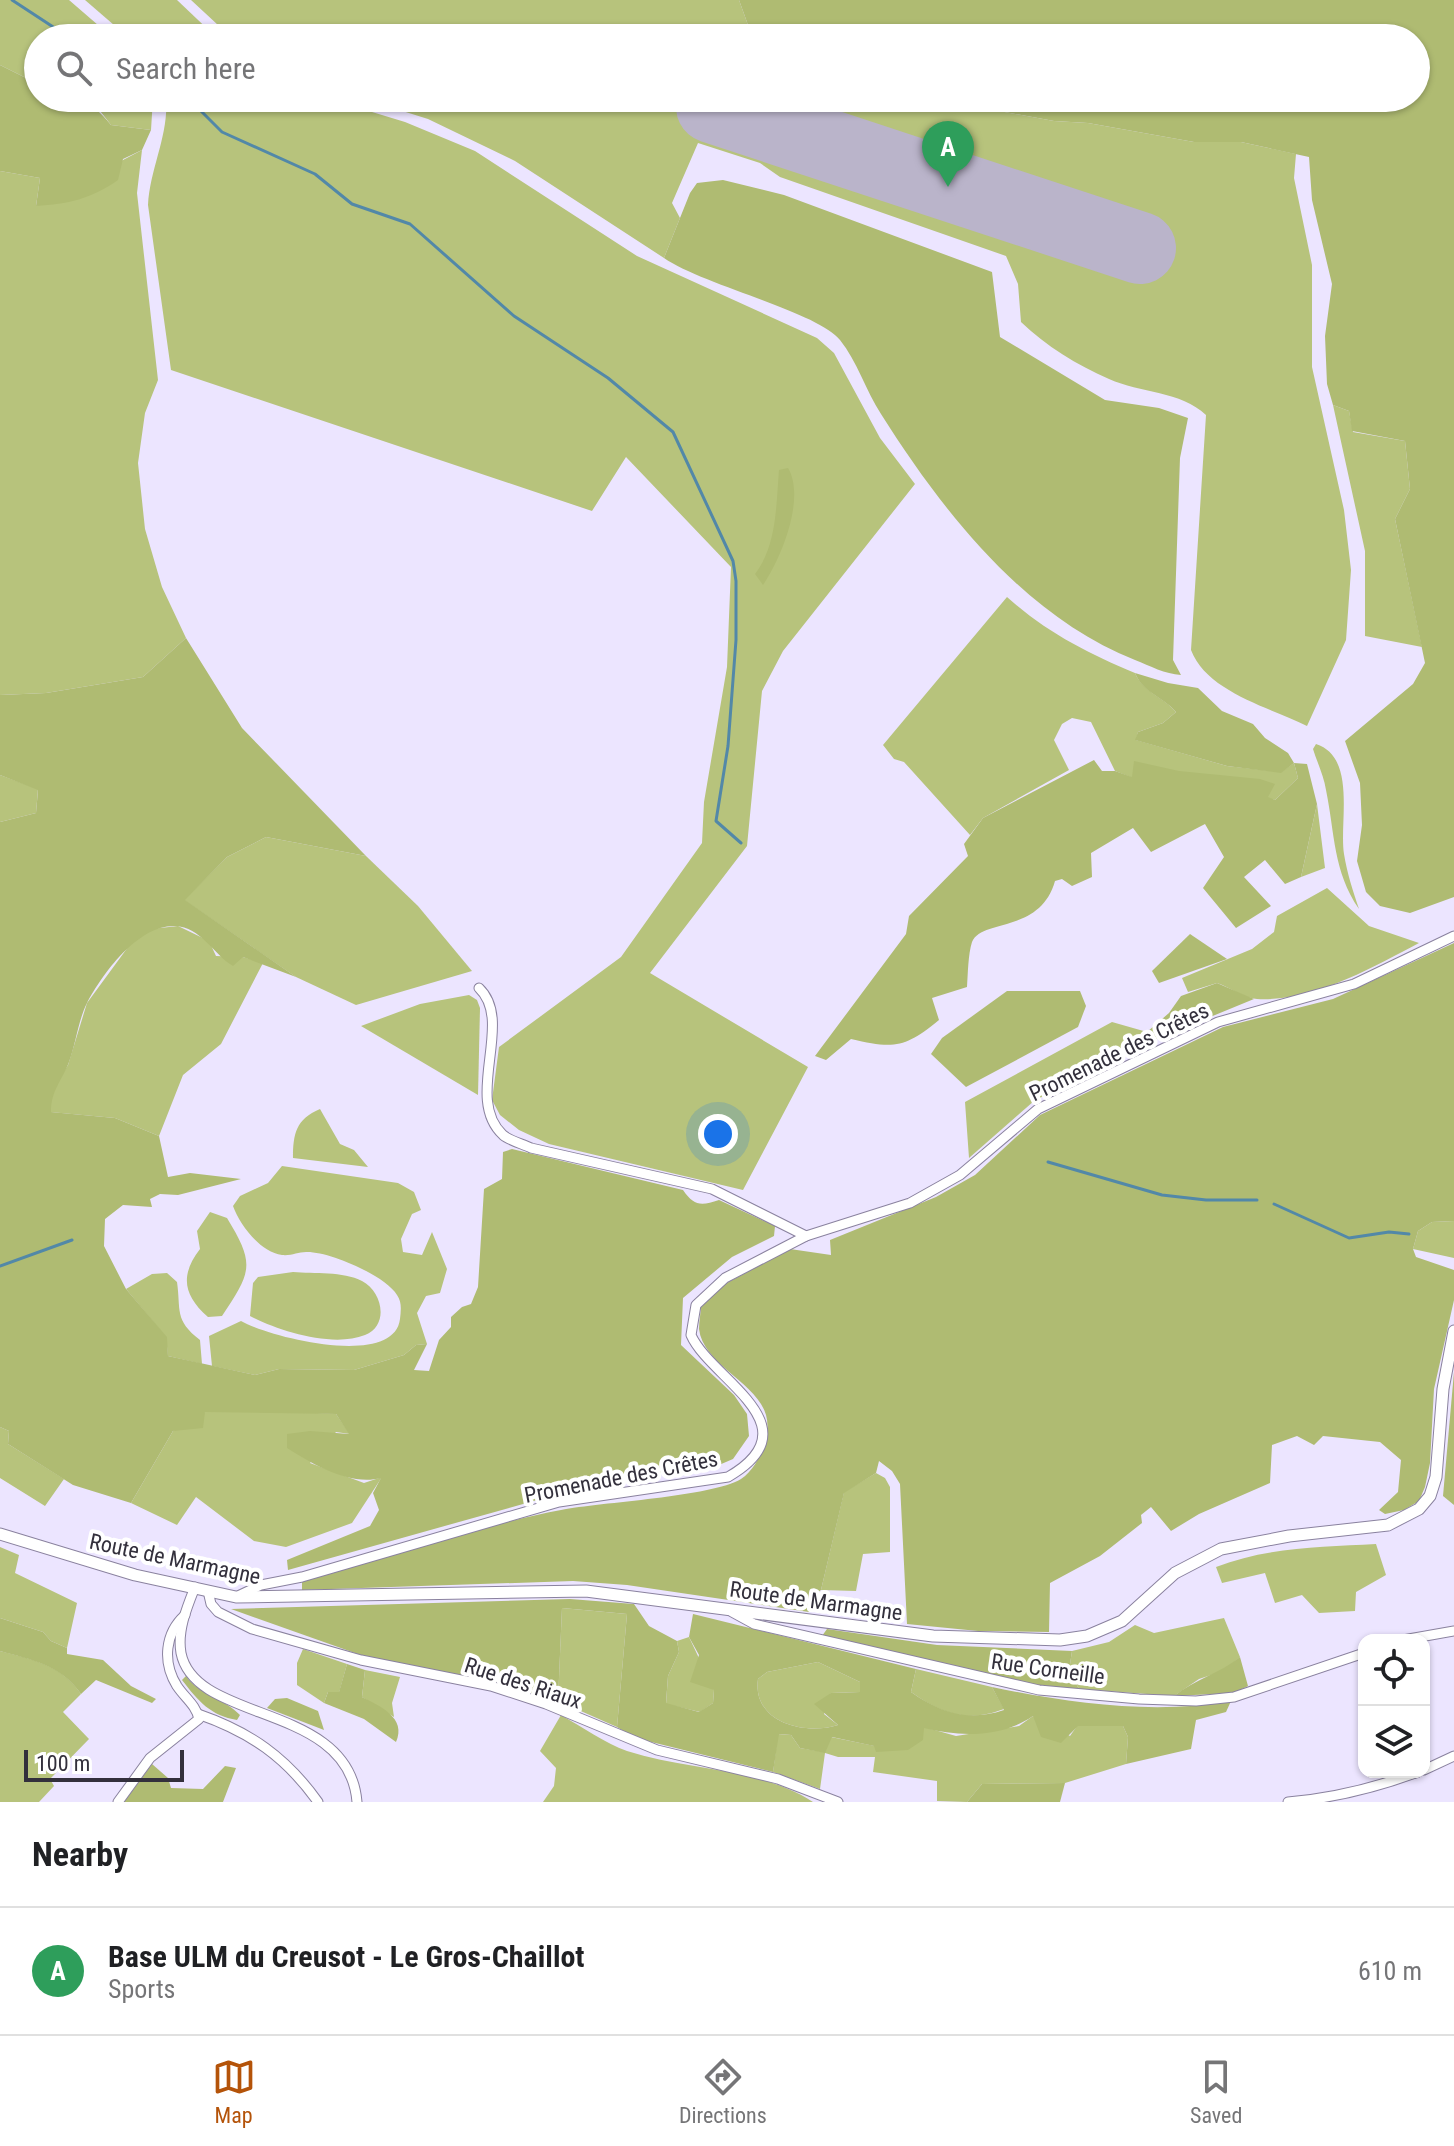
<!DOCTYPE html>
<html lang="en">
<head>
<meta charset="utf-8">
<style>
	:root { --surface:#fff; --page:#f2f2f2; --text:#202124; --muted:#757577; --line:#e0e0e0; --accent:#b45309 }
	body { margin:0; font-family:"Roboto Condensed",sans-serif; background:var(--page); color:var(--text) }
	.controls { position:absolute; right:24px; bottom:24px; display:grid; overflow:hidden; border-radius:16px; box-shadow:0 2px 6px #0004 }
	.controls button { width:72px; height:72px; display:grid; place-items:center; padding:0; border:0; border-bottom:2px solid var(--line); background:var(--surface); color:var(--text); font:40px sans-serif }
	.scale { position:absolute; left:24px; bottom:20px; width:160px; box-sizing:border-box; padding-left:8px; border:4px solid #33303c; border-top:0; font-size:22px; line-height:28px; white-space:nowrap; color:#33303c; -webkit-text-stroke:6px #fff; paint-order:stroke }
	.you { position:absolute; left:718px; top:1134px; width:28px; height:28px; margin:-20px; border:6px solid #fff; border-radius:50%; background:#1a73e8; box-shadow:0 0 0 12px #1a73e833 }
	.badge { display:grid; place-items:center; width:52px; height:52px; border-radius:50%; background:var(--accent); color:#fff; font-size:26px; font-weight:700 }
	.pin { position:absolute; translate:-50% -66px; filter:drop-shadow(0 2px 4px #0008) }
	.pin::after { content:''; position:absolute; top:42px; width:28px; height:24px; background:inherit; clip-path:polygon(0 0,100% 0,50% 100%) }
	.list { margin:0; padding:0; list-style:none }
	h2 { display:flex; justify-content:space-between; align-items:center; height:104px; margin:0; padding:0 32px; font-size:34px }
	h2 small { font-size:26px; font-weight:400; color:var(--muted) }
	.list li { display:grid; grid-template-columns:52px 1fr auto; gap:24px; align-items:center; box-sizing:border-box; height:128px; padding:0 32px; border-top:2px solid var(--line) }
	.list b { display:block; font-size:30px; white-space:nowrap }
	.list p { margin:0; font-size:26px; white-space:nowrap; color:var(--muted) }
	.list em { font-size:26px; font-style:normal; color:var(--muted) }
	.icon { flex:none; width:44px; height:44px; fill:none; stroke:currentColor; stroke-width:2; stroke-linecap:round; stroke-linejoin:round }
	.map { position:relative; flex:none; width:1454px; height:1802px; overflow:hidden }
	.search { position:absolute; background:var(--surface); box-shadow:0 2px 6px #0004; left:24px; right:24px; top:24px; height:88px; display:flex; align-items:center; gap:20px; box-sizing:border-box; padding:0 28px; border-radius:44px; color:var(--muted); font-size:30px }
	.sheet { height:232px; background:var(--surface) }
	nav { display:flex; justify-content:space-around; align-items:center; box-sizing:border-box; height:112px; border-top:2px solid var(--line); background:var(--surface); font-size:22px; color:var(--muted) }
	nav a { display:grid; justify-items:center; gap:4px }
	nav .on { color:var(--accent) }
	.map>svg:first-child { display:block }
	.green { fill:#b7c37c }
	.forest { fill:#afbb72; fill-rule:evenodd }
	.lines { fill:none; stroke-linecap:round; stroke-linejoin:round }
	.stream { stroke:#5288a8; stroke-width:3 }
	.runway { stroke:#bab4ca; stroke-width:72 }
	.minor-casing { stroke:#8a829f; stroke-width:11 }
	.tertiary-casing { stroke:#8a829f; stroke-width:13 }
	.minor { stroke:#fff; stroke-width:9 }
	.tertiary { stroke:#fff; stroke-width:11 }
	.labels { text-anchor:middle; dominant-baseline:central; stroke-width:8; stroke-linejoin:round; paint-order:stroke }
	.street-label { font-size:22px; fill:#33303c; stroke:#fff }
</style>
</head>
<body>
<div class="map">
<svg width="1454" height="1802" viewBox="0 0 1454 1802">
	<rect width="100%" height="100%" fill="#ece5ff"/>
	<!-- green -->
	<g class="green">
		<path d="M0 0H69L113 38H38V84L0 65Z"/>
		<path d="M85 0H177L217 38H129Z"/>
		<path d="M191 0H739L748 25 796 38H232Z"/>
		<path d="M74 98H153L151 130 111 125 97 107Z"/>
		<path d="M166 98H326L405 122 475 151 637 256 817 338 834 353 880 438 915 484 783 651 762 691 747 846 650 973 808 1067 743 1190 549 1144 519 1130 500 1115 492 1100 499 1047 621 957 702 843 704 802 727 667 731 567 626 457 592 511 171 370 148 205C150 168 169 135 166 98Z"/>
		<path d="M361 98H960L994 110 1054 121 1088 123 1194 142H1241L1296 154 1294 178 1312 265V367L1344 510 1351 570 1346 640 1307 726C1269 707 1207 692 1191 650L1206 415C1181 391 1140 393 1109 379 1077 365 1046 346 1021 322L1018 284 1006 256 780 177 760 163 698 143 672 203 680 218 664 258 515 161 428 119Z"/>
		<path d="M142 150 137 193 158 380 145 413 138 463 145 529 162 587 186 638 143 677 46 693 0 695V171L40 178 36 206Z"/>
		<path d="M1333 405 1349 411 1353 432 1405 441 1410 489 1395 519 1422 647 1365 636V551Z"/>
		<path d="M1007 597C1046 632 1087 653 1135 673 1143 692 1162 696 1176 712L1163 723 1138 732 1136 740 1227 766 1281 772 1294 763 1298 778 1275 800 1135 762 1133 778 1115 771 1091 722 1072 718 1062 724 1054 740 1069 770 983 818 970 835 904 762 894 759 883 745Z"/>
		<path d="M1316 744C1357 757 1339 823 1344 854 1347 873 1353 891 1359 909 1333 871 1335 834 1326 790 1324 776 1317 762 1313 749Z"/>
		<path d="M0 775 38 789 36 813 0 822Z"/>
		<path d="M1317 804 1325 868 1301 877Z"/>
		<path d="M266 837 366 856 418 906 472 971 356 1005 296 977 184 900 227 857Z"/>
		<path d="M1327 888 1369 926 1419 943C1371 968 1313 1002 1257 999 1244 998 1229 987 1217 983L1188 992 1182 978 1252 949 1274 932 1277 916Z"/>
		<path d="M178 926 209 941 216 956 243 957 263 963 221 1044 183 1075 159 1136 115 1118 50 1112 52 1091 68 1065 87 1003 131 943 151 929Z"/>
		<path d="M469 995 477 1000 480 1008 478 1095 361 1026 420 1004Z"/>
		<path d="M1112 1022 1147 1032V1043L1034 1101 969 1158 965 1102Z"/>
		<path d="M320 1109 340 1144 354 1150 368 1167 293 1158C293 1134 296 1119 320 1109Z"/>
		<path d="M282 1166 398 1183 414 1192 421 1210 412 1214 401 1239 403 1252 422 1255 432 1232 447 1269 440 1293 426 1296 417 1313 427 1344 416 1345 404 1355 354 1370 279 1369 255 1375 212 1366 209 1336 241 1321C268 1337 394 1369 400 1319 401 1310 402 1302 397 1295 385 1275 328 1251 306 1252 298 1252 291 1256 282 1255 260 1252 240 1225 233 1206L240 1196 268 1183Z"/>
		<path d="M210 1212 227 1218C255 1264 252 1271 222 1316L208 1317C183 1295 180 1275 200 1249L197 1231Z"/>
		<path d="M1454 1221V1258L1413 1249 1418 1231 1432 1222Z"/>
		<path d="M293 1272C314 1274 343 1271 362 1281 382 1291 390 1325 365 1335 333 1348 278 1331 250 1316L253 1283 258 1277Z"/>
		<path d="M167 1273 177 1282C181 1310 174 1320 200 1340L202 1364 168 1356 166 1337 126 1289 152 1274Z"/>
		<path d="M279 1411 336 1414 350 1434 336 1432 310 1463 364 1483 382 1477 352 1523 286 1547 254 1541 196 1497 177 1525 131 1503 173 1431 205 1412Z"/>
		<path d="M0 1427 9 1431 8 1444 64 1479 45 1506 0 1478Z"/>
		<path d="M876 1473 885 1478 890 1487V1552L863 1554 856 1591 821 1590 844 1492Z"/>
		<path d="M1376 1544 1386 1575 1356 1592 1355 1611 1319 1613 1302 1595 1275 1603 1265 1573 1222 1583 1216 1567C1267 1547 1323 1547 1376 1544Z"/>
		<path d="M0 1547 19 1555 15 1573 77 1603 67 1648 51 1641 43 1632 0 1618Z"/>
		<path d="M562 1608 627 1614 617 1727 558 1701Z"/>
		<path d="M1224 1618 1240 1657 1223 1671 1199 1679 1174 1696 1079 1689 1069 1671 1072 1651 1109 1642 1135 1625 1154 1633Z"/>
		<path d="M689 1637 714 1690 713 1703 700 1712 666 1704 668 1676 679 1652 677 1641Z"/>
		<path d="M303 1649 347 1664 339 1693 328 1692 324 1703 297 1685V1663Z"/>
		<path d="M0 1651C32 1659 62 1665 81 1694L63 1712 89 1739 50 1779 54 1786 39 1802H0Z"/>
		<path d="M818 1662 860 1682V1692L831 1693 824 1714 838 1725C804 1736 752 1722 758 1679L767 1672Z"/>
		<path d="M916 1669 992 1687 1004 1709C967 1723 942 1714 911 1692Z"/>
		<path d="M365 1670 400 1677 392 1703 394 1717 362 1697Z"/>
		<path d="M561 1715C582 1727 605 1743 627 1751 688 1771 758 1767 813 1802H543L554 1786 556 1768 540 1751Z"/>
		<path d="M1033 1716 1070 1736 1077 1726H1123L1128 1737 1126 1764 1065 1783 982 1784 967 1802 937 1801V1781L873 1772 875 1757H838L825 1753 820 1789 773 1772 778 1734 791 1735 800 1748 824 1752 831 1737 875 1746 924 1727 956 1736 1019 1726Z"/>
	</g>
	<!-- forest -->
	<g class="forest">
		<path d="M739 0H1454V897L1410 913 1380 906 1366 892 1357 861 1362 825 1360 783 1345 741 1413 684 1425 663 1395 519 1410 489 1405 441 1352 431 1349 411 1333 405 1327 384 1325 336 1332 284 1312 200 1309 157 1241 142H1194L1088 123 1054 121 994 110 960 98H1416V38H796L748 25Z"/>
		<path d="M0 65 38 84V98C73 98 88 96 111 125L151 130 142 150 123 159 118 180C91 199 68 204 36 206L40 178 0 171Z"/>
		<path d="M723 180 784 195 992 272 1000 337 1105 400 1159 408 1188 418 1180 458 1173 660 1181 675C1165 674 1150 666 1135 660 1025 617 943 512 881 414 866 391 857 361 840 340 818 312 703 285 664 258L690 193 697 183Z"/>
		<path d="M788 468C806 498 781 559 763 585L755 574C777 545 776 506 779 470Z"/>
		<path d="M186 638 242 728 366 856 266 837 227 857 185 900 296 977 243 957 233 966C213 954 201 927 175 926 138 925 103 973 87 1003 78 1021 76 1043 69 1062 62 1081 51 1090 51 1112L115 1118 159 1136 168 1177 190 1173 241 1179 178 1195 160 1194 150 1199 152 1207 123 1205 105 1219 104 1246 126 1289 167 1337 168 1356 255 1375 279 1369 354 1370 404 1355 416 1345 427 1344 414 1370 429 1371 439 1340 451 1327V1317L462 1307 471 1304 478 1287 484 1189 502 1179 503 1152 512 1149 683 1190C694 1206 701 1206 719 1200L775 1226 774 1236 732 1257 683 1298 681 1345 734 1395 747 1414 749 1436 733 1459 712 1468 612 1479 288 1570 287 1560 370 1526 379 1510 373 1493 381 1478C350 1486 314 1465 287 1448V1434L310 1431 349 1434 336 1414 205 1412 203 1428 173 1431 131 1503 73 1485 8 1444 9 1431 0 1427V822L36 813 38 790 0 775V695L46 693 143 677Z"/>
		<path d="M1135 673 1168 683 1198 688 1222 711 1253 724 1265 738 1288 753 1294 763 1307 764 1317 804 1301 877 1285 884 1265 860 1244 877 1271 906 1236 928 1203 888 1224 857 1205 824 1151 852 1133 828 1091 853 1092 877 1072 886 1062 879 1055 881C1040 934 982 918 972 942 968 955 968 973 967 987L932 998 939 1020C905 1048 894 1049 851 1039L826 1060 815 1056 906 934 909 916 968 856 964 844 983 818 1094 760 1102 771H1115L1132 777 1134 761 1179 771 1260 779 1275 784 1268 797 1275 800 1298 778 1294 763 1281 773 1227 766 1135 740 1138 732 1163 723 1176 712C1162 696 1143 693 1135 673Z"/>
		<path d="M1190 934 1227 959 1159 983 1152 971Z"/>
		<path d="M1454 943V1221L1432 1222 1418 1231 1413 1249 1416 1257 1454 1270V1300L1434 1389 1430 1463 1425 1487 1419 1501 1404 1510 1385 1514 1379 1510 1398 1492 1401 1460 1380 1442 1323 1436 1314 1445 1297 1436 1272 1445 1270 1483 1199 1514 1171 1531 1151 1507 1141 1515 1142 1523 1100 1556 1050 1583 1049 1632 978 1631 907 1624 900 1484 892 1471 879 1461 876 1473 844 1493 821 1590 807 1600 809 1612 627 1585 573 1581 302 1590V1581C386 1558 477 1526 561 1510 601 1502 711 1497 741 1479 756 1469 764 1449 767 1432 774 1386 704 1371 699 1329 699 1321 701 1312 701 1305L725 1284 790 1249 831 1255 830 1240 936 1197 975 1175 1040 1115 1223 1027 1333 999Z"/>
		<path d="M1217 983 1254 999 1147 1043V1032L1169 1013 1181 996Z"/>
		<path d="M1007 991H1080L1086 1006 1078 1027 966 1087 931 1054 942 1038Z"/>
		<path d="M1454 1372V1505L1443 1496Z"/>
		<path d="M570 1599 634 1604 649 1626 677 1641 679 1652 668 1676 666 1703 699 1712 713 1703 714 1690 690 1682 699 1655 689 1637 693 1614 916 1669 911 1692C941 1713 968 1722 1004 1710L992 1687C1068 1703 1154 1715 1231 1701L1226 1712 1196 1720 1191 1749 1126 1764 1128 1737 1123 1726H1078L1061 1743 1041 1737 1033 1716C1001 1738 960 1737 924 1728L923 1740 908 1750 876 1752 874 1746 832 1737 825 1753 800 1748 791 1735 779 1734 773 1772 635 1738 617 1727 627 1614 562 1608 558 1701 470 1677 369 1658 231 1609ZM818 1662 860 1682V1692L831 1693 814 1704 838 1725C804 1736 752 1722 758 1679L767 1672Z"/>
		<path d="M0 1618 43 1632 51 1641 67 1648V1654L103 1660 131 1686 156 1699 152 1703 96 1680 81 1694C61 1665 32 1660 0 1651Z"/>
		<path d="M827 1629 937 1645 1072 1651 1069 1671 1079 1689 1038 1687 822 1636Z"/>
		<path d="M1240 1657 1248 1686 1234 1693 1174 1696C1195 1679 1219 1674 1240 1657Z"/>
		<path d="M347 1664 365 1670 362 1697C380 1706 407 1718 396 1742L364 1719 324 1703 328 1692H339Z"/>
		<path d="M186 1676C199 1695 225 1699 240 1715L237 1720C211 1716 198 1701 182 1680Z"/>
		<path d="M287 1698 318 1711 324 1730 267 1708 275 1699Z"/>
		<path d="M152 1764 168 1778 171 1788 203 1789 225 1766 236 1768 223 1802H124Z"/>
		<path d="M1065 1783 1060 1802H967L982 1784Z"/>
	</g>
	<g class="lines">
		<!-- stream -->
		<g class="stream">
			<path d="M12 0 70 38"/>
			<path d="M188 98 222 132 315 174 352 204 410 224 514 316 608 378 673 432 733 561 736 581V640L728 746 716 821 741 843"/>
			<path d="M1048 1162 1162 1195 1206 1200H1257"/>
			<path d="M1274 1204 1349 1238 1389 1232 1409 1234"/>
			<path d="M0 1266 72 1240"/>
		</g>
		<!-- runway -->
		<path class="runway" d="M712 107 1140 248"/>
		<defs>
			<g id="minor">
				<path d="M479 988C515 1022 463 1098 503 1135 510 1141 523 1144 531 1148L712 1189 806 1236"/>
				<path d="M195 1587C187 1607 177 1631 181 1653 195 1724 349 1702 357 1802"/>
				<path d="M208 1591 211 1604 218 1612 252 1629 361 1660 491 1686 546 1704 657 1750 778 1779 838 1802"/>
				<path d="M240 1595 261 1585 302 1577 559 1502 728 1477C817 1426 710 1379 691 1335L696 1305 725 1278 806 1236 910 1203 960 1175 1038 1109 1218 1022 1354 984 1454 936"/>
				<path d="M732 1612 754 1624 1039 1690 1139 1699 1196 1701 1234 1697 1364 1653"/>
				<path d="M1403 1640 1454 1631"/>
				<path d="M198 1714C250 1732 286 1757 318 1802"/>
				<path d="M1424 1770 1454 1756"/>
				<path d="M118 1802 150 1758 199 1719C196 1705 185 1698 177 1686 162 1662 165 1633 185 1615"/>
				<path d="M1288 1802C1335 1798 1375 1788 1418 1772"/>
			</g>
			<path id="tertiary" d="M0 1534 135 1575 236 1597 586 1591 933 1636 1060 1640 1087 1636 1122 1621 1175 1573 1221 1549 1289 1536 1388 1525 1419 1509 1430 1496 1436 1477 1443 1389 1454 1331"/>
		</defs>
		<!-- minor casing -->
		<use href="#minor" class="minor-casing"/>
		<!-- tertiary casing -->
		<use href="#tertiary" class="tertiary-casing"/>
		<!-- minor -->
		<use href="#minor" class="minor"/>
		<!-- tertiary -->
		<use href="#tertiary" class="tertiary"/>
	</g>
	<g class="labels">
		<!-- street labels -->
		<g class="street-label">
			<text transform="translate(1119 1052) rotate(-26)">Promenade des Crêtes</text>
			<text transform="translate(621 1477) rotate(-11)">Promenade des Crêtes</text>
			<text transform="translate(175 1559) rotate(12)">Route de Marmagne</text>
			<text transform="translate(816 1601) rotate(8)">Route de Marmagne</text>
			<text transform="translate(1048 1669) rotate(8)">Rue Corneille</text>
			<text transform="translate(523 1683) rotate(18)">Rue des Riaux</text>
		</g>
	</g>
</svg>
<div class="controls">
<button><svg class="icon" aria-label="locate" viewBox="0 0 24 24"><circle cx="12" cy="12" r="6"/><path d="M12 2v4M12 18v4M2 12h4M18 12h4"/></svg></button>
<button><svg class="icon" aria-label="layers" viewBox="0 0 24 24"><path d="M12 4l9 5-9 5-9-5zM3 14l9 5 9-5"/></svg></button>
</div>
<div class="scale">100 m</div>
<div class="you"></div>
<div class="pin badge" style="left:948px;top:187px;background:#2e9e5b">A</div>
<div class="search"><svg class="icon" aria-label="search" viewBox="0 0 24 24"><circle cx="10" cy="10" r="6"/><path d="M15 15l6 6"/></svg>Search here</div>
</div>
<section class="sheet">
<h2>Nearby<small></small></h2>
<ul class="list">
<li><span class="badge" style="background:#2e9e5b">A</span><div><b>Base ULM du Creusot - Le Gros-Chaillot</b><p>Sports</p></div><em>610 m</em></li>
</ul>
</section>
<nav>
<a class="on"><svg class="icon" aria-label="map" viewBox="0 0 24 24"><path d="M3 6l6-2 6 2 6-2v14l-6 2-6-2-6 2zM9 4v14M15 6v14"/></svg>Map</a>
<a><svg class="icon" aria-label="directions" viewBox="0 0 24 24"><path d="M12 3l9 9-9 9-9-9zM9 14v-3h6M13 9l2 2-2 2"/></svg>Directions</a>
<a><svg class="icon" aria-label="saved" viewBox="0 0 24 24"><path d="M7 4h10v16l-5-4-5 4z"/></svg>Saved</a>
</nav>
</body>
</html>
